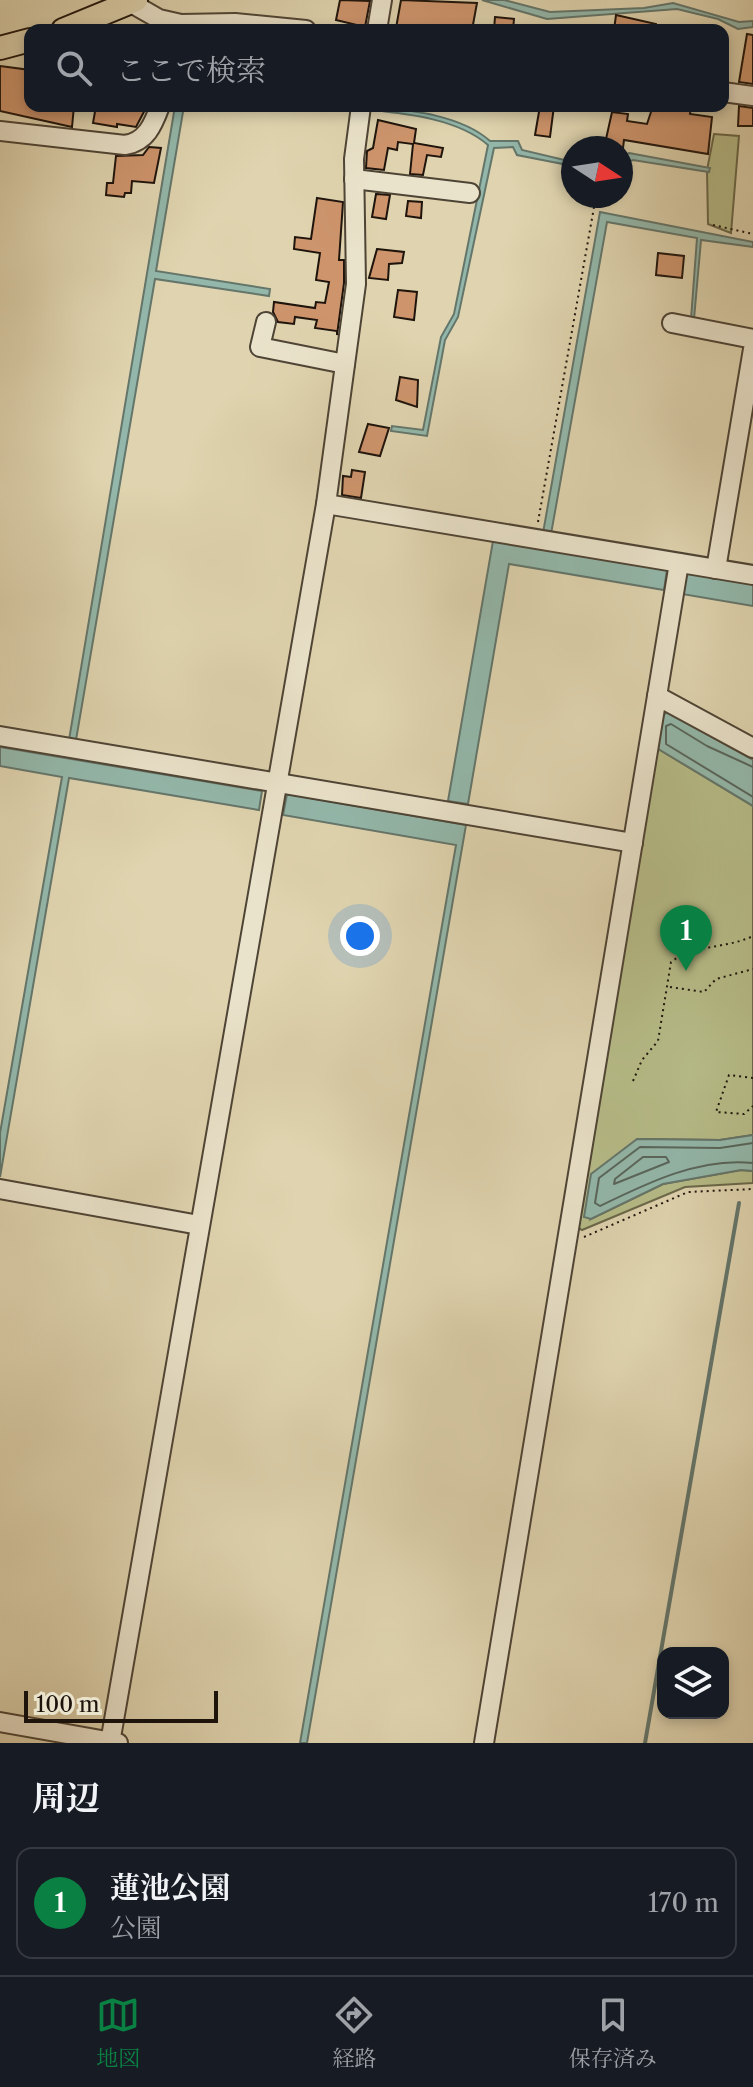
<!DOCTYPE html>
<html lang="ja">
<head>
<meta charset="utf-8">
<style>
	:root { --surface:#171b24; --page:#20242c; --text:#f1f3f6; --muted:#9ea1a6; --line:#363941; --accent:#0b8043 }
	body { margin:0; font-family:"Libre Caslon Text","Noto Serif JP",serif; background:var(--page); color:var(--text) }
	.controls { position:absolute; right:24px; bottom:24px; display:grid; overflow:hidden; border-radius:16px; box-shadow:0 4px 12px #0003 }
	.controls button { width:72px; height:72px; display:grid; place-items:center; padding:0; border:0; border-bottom:2px solid var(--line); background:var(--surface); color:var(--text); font:40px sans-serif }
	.compass { position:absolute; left:561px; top:136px; width:72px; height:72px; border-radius:50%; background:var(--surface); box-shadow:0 4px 12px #0003; rotate:102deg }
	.scale { position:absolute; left:24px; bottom:20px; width:194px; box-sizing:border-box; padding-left:8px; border:4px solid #1e140c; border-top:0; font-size:22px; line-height:28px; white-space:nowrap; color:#1e140c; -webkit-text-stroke:6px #eae3cb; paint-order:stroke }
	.you { position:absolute; left:360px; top:936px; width:28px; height:28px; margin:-20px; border:6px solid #fff; border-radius:50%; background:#1a73e8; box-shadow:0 0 0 12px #1a73e833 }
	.badge { display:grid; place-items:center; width:52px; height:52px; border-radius:50%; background:var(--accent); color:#fff; font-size:26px; font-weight:700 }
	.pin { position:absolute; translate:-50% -66px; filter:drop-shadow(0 2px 4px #0008) }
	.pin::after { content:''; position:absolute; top:42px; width:28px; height:24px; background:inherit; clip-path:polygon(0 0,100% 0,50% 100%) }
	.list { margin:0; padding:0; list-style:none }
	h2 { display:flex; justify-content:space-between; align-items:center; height:104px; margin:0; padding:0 32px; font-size:34px }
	h2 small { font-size:26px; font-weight:400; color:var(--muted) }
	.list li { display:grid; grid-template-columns:52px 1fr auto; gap:24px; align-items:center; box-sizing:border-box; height:112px; margin:0 16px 16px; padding:0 16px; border:2px solid var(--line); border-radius:16px }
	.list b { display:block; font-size:30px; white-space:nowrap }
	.list p { margin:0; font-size:26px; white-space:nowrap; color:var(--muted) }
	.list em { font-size:26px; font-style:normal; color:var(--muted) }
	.icon { flex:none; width:44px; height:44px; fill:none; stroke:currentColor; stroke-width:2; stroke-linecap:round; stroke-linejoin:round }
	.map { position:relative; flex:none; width:753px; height:1743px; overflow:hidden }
	.search { position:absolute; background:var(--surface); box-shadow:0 4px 12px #0003; left:24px; right:24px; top:24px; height:88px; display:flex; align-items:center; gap:20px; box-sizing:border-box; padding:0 28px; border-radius:16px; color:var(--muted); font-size:30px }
	.sheet { height:232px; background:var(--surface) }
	nav { display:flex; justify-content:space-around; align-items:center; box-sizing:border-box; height:112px; border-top:2px solid var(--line); background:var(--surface); font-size:22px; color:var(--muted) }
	nav a { display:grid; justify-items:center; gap:4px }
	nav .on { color:var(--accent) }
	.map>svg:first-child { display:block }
	.green { fill:#b6bc88; stroke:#6a684a; stroke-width:2 }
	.water { fill:#93b8ab; stroke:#64766b; stroke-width:2 }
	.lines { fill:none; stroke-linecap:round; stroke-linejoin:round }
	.shore { stroke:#58665c; stroke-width:2 }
	.stream { stroke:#64766b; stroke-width:4 }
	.building { fill:#ce956d; stroke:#1e140c; stroke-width:2 }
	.minor-casing { stroke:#4e4435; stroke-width:22 }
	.major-casing { stroke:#1e140c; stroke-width:26 }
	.path { stroke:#1e140c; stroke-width:2; stroke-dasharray:2 4; stroke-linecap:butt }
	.minor { stroke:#eae3cb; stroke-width:18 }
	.major { stroke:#dfd4af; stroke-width:22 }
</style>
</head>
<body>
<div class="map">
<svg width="753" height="1743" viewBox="0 0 753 1743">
	<rect width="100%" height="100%" fill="#dfd4af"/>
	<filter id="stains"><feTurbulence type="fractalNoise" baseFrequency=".0025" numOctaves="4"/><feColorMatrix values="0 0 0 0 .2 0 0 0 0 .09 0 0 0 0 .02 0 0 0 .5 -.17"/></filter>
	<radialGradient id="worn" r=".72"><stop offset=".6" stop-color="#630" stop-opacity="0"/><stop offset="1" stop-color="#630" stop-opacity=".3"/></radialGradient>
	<!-- green -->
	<g class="green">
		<path d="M714 134 739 136 731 233 708 224 707 170Z"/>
		<path d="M655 747 753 806V1135L720 1140 637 1139 591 1219 663 1184 741 1170 753 1171V1183L685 1187 582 1230 576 1226Z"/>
	</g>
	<!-- water -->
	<g class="water">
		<path d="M482 0H504L550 12 644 8 673 3 739 22 753 21V27L738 29 718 19 677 9 547 19Z"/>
		<path d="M175 106H184L156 271 270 289 269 296 155 279 76 740H69Z"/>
		<path d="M372 106C409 110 461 115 490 141H518L522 150 573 162V166L517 155 513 147 494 148 458 317 445 340 427 436 391 431 392 426 423 430 441 337 454 314 488 145C458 119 409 114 371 110Z"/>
		<path d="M629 153 710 168 709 172 633 160 621 167V159Z"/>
		<path d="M600 212 753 242V247L701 240 694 319H691L697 238 607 222 551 534 543 533Z"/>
		<path d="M493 541 667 570 664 590 509 564 468 804 448 801Z"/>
		<path d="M686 572 753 584V606L682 594Z"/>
		<path d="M667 712 753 760V806L655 747 659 719Z"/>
		<path d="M0 747 262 791 259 810 69 778 0 1177V1133L62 777 0 766Z"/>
		<path d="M287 794 466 825 307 1743H300L456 845 283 815Z"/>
		<path d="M753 1135V1171L741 1170 663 1184 591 1219 584 1217 591 1174 637 1139 720 1140Z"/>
	</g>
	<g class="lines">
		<!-- shore -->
		<g class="shore">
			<path d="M753 767 707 746 671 724 666 726V744L753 797"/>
			<path d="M753 1143 720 1148 640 1147 599 1178 595 1203 600 1206C647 1183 700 1157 753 1163"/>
			<path d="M643 1157H666L669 1162 614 1184 615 1179Z"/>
		</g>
		<!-- stream -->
		<path class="stream" d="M645 1743 739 1203"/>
	</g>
	<!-- building -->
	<g class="building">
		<path d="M340 0 370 1 365 27 336 20Z"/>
		<path d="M401 0 477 3 472 30 437 25 436 30 396 28Z"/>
		<path d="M616 15 656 24V30H614Z"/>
		<path d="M495 17 514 19 513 30H494Z"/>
		<path d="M747 34 753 35V84L739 82Z"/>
		<path d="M0 66 30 70V106H74L72 127 0 111Z"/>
		<path d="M96 106H147L136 127 117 124V127L93 123Z"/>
		<path d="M540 106H554L550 137 535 135Z"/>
		<path d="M653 106H691L690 114 712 117 708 154 624 140 623 148H604L612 112 628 114 627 121 647 124Z"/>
		<path d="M739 106 753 108V126H738Z"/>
		<path d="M378 120 416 129 414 143 443 148 441 157 427 155 423 175 410 174 413 144 398 142 397 150 388 148 384 170 366 168 367 151 373 148Z"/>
		<path d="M149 147 161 148 154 183 132 181 131 193H125L124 197 106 195 107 183H113L116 156 143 155Z"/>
		<path d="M376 194 390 195 386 219 372 217Z"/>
		<path d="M317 198 343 202 339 260H344V283L337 335V331L315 328 317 320 295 317 294 324 278 322 273 312 274 302 315 308 316 302 325 303 329 282 316 280 320 253 294 249 295 237 311 239Z"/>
		<path d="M408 201 422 202 421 218 406 216Z"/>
		<path d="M377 249 404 252 402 263 389 264 388 280 369 278Z"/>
		<path d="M658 253 684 256 682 278 656 275Z"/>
		<path d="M398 290 417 292 414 320 394 317Z"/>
		<path d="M400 377 418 380 417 407 396 400Z"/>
		<path d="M368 424 389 428 380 456 359 452Z"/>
		<path d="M352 470 365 472 361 498 342 495 343 476 351 477Z"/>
	</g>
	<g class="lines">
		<defs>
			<g id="minor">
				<path d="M131 3 159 19 181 24 235 23 306 30"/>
				<path d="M377 30 382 0"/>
				<path d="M723 92 753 96"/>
				<path d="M0 131 125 145C146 142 153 125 160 106"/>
				<path d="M354 179 470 193"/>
				<path d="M266 322 260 347 345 364"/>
				<path d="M672 323 753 339"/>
				<path d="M326 504 753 575"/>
				<path d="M716 569 753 349"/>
				<path d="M657 696 753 748"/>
				<path d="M0 736 633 843"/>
				<path d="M0 1189 199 1225"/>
				<path d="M0 1722 118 1743"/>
				<path d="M110 1743 326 504 356 284 354 159 361 106"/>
				<path d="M484 1743 679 563"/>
			</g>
			<g id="major">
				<path d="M63 30 136 0"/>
				<path d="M0 48 30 40"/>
			</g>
		</defs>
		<!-- minor casing -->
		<use href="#minor" class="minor-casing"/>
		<!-- major casing -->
		<use href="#major" class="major-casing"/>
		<!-- path -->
		<g class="path">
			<path d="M713 225 753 234"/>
			<path d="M538 522 596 196"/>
			<path d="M670 987 704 992 716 979 753 969"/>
			<path d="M753 1078 729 1075 716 1112 744 1114 753 1106"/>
			<path d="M633 1081 642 1060 658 1041 671 962C695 944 726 949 753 936"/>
			<path d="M584 1237 688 1192 753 1189"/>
		</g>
		<!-- minor -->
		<use href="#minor" class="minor"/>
		<!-- major -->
		<use href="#major" class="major"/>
	</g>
	<rect width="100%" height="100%" filter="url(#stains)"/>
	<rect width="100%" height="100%" fill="url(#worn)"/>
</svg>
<div class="controls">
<button><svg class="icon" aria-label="layers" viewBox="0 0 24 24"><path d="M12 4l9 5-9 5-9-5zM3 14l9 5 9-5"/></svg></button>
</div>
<svg class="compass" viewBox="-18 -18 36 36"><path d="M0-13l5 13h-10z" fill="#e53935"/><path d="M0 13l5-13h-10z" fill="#9ea1a6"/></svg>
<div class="scale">100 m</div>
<div class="you"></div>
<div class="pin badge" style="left:686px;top:971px">1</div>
<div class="search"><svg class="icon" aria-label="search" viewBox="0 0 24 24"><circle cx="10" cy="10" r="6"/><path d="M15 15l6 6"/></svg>ここで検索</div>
</div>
<section class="sheet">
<h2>周辺<small></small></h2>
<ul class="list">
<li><span class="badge">1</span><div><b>蓮池公園</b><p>公園</p></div><em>170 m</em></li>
</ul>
</section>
<nav>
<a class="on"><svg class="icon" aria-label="map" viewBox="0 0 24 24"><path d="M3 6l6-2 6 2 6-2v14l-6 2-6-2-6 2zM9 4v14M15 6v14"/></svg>地図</a>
<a><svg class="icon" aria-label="directions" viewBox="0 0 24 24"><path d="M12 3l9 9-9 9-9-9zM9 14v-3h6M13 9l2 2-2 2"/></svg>経路</a>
<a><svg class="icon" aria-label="saved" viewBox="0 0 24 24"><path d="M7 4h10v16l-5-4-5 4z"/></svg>保存済み</a>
</nav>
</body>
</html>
